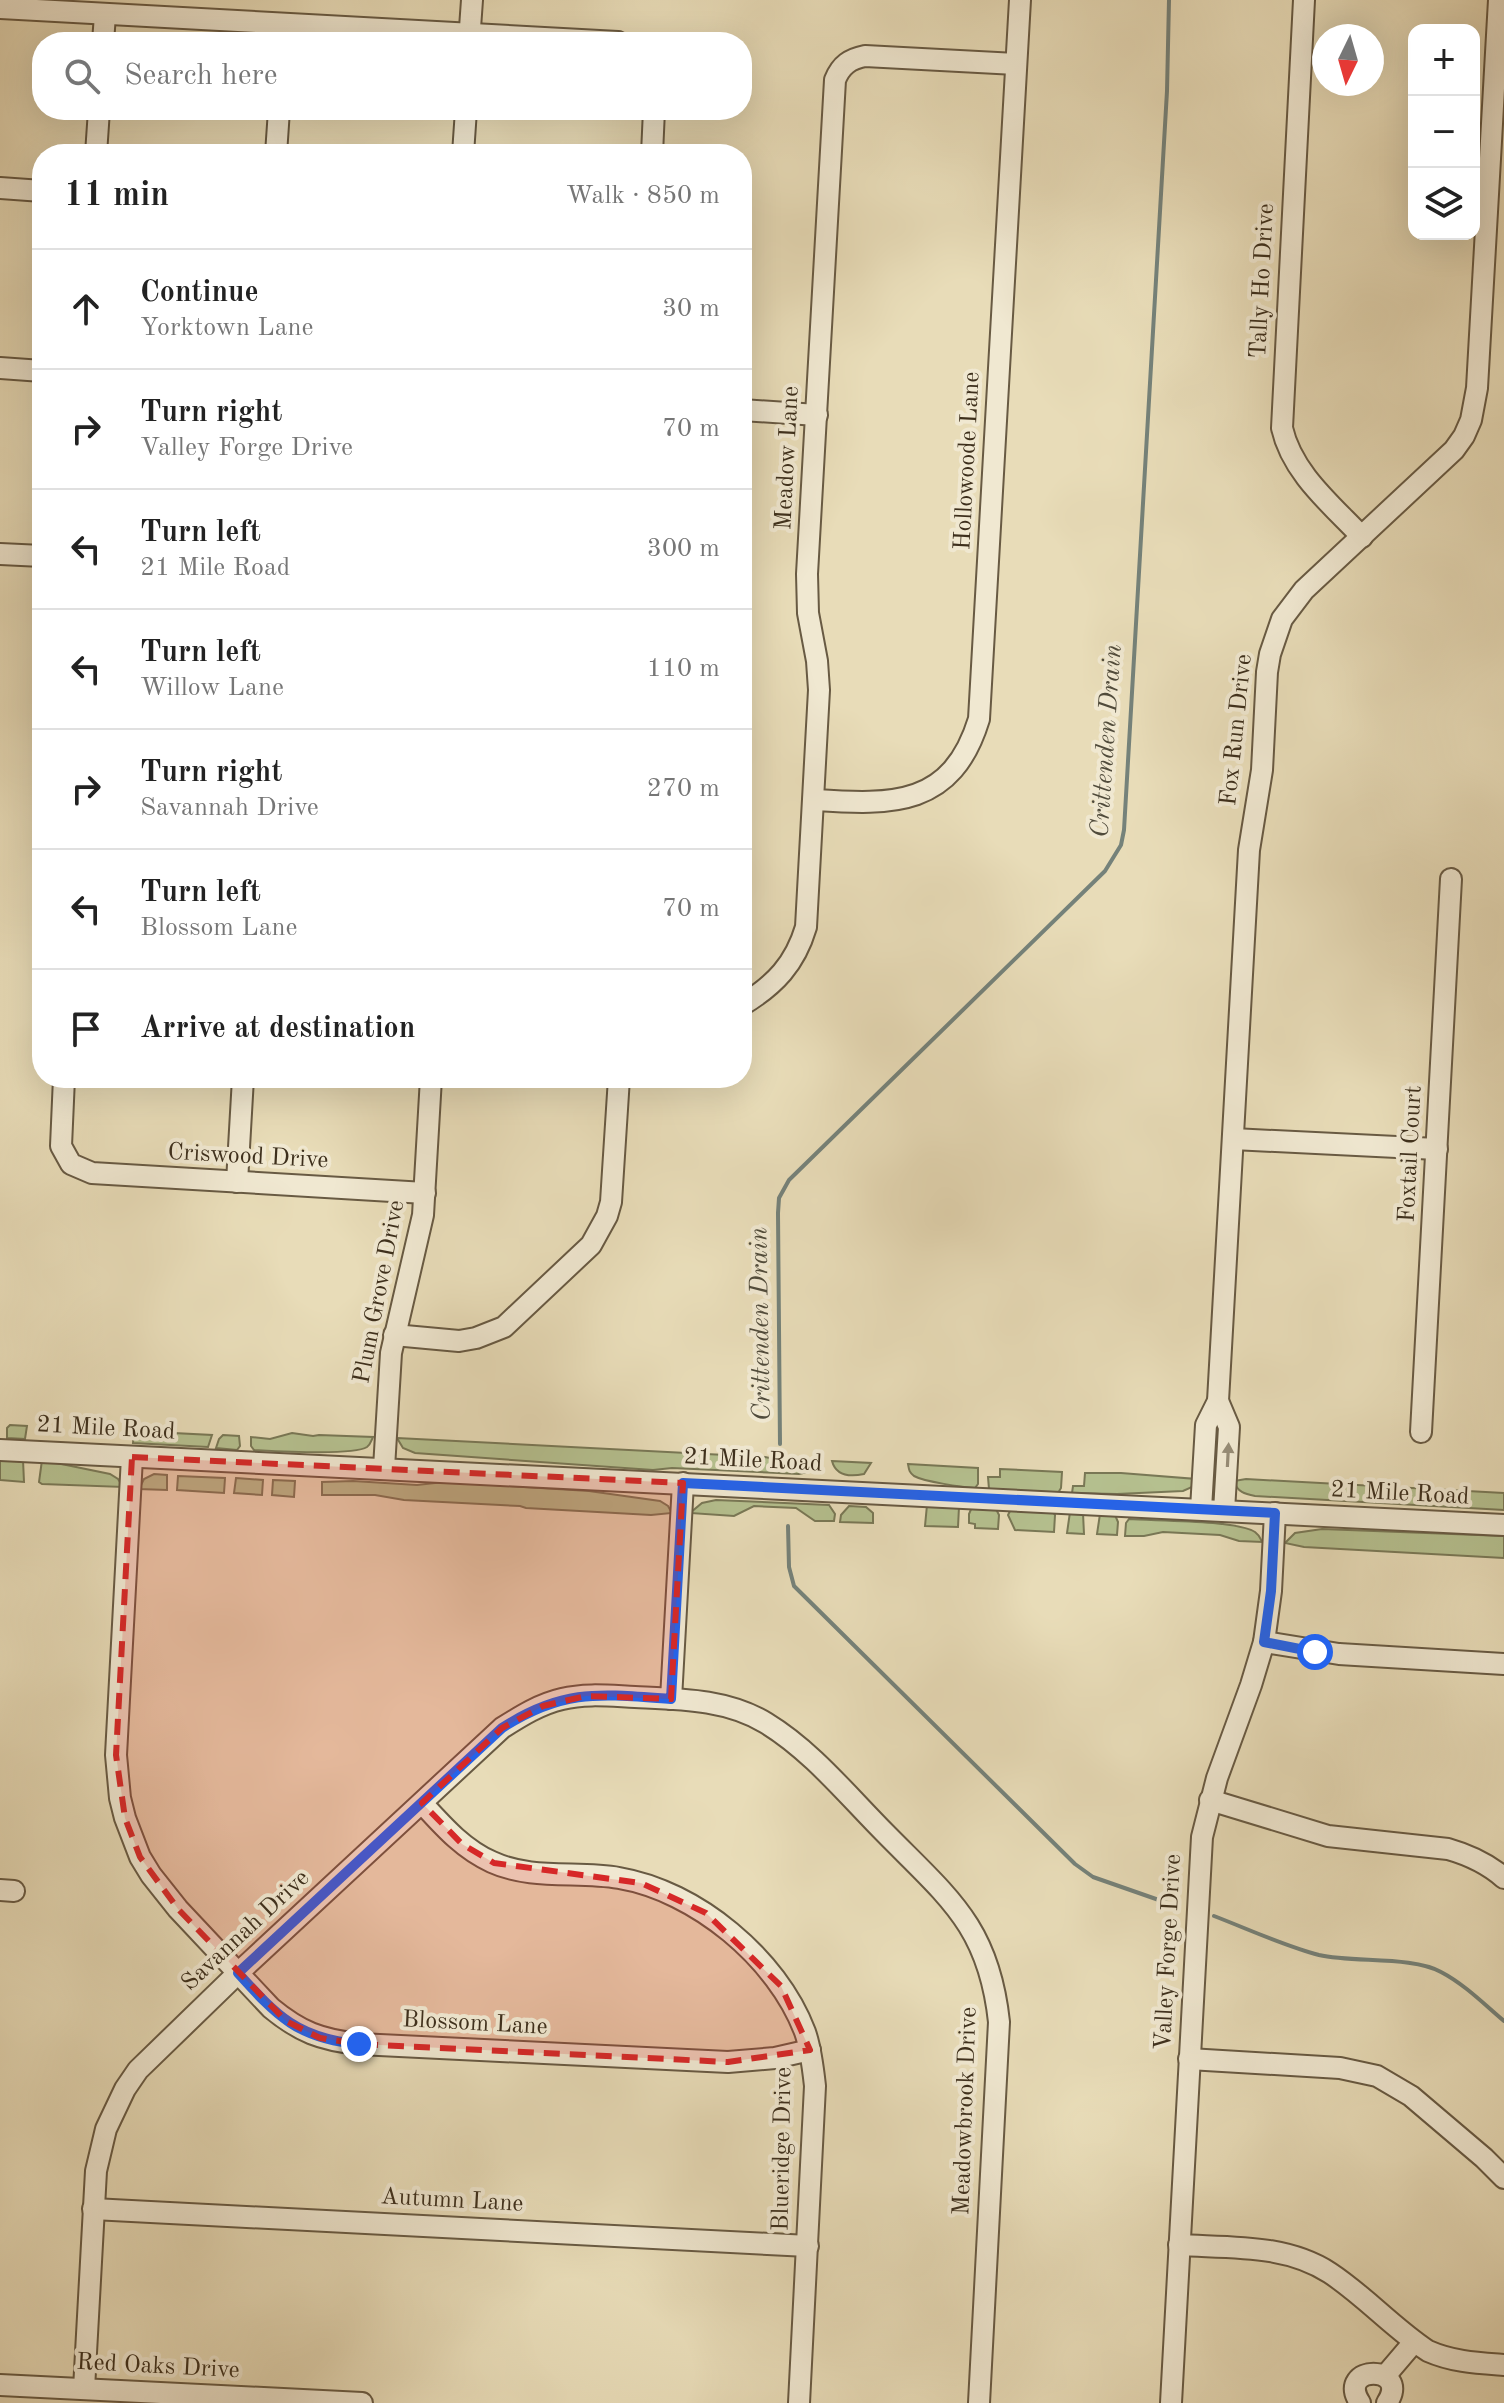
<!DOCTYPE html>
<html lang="en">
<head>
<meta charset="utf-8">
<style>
	:root { --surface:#fff; --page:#f6f6f6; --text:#222; --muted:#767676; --line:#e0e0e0 }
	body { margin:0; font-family:"Old Standard TT",serif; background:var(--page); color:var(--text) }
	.controls { position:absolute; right:24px; top:24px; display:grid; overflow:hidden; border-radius:16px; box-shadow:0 8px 32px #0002 }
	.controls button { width:72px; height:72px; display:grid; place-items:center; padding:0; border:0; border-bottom:2px solid var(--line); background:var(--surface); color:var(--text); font:40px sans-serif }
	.compass { position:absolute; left:1312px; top:24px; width:72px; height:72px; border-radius:50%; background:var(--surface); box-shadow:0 8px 32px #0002; rotate:185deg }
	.stop { position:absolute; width:24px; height:24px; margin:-18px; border:6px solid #2563eb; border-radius:50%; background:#fff }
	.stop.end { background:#2563eb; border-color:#fff; box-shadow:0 2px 8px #0008 }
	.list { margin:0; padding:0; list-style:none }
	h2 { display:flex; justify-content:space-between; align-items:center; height:104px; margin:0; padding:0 32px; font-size:34px }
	h2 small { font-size:26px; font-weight:400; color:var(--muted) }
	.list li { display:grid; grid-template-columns:52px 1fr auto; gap:24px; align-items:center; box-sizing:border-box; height:120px; padding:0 32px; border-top:2px solid var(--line) }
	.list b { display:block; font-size:30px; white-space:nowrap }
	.list p { margin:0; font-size:26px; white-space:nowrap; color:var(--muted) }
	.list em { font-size:26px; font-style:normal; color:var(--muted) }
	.icon { flex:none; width:44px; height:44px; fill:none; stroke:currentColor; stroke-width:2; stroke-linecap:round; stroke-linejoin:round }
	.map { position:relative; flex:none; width:1504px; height:2403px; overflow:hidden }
	.search { position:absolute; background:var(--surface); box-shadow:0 8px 32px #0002; left:32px; top:32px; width:720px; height:88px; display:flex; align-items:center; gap:20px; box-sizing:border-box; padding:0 28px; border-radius:32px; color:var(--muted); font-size:30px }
	.panel { position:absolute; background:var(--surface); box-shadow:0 8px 32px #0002; left:32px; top:144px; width:720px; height:944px; border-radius:32px }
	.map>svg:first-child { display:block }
	.green { fill:#b5c08f; stroke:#797856; stroke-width:2 }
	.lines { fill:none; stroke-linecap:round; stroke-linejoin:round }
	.stream { stroke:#75827a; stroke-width:4 }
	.minor-casing { stroke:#685a43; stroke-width:24 }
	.minor { stroke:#f0e8d1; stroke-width:20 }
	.oneway { fill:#968c76 }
	.route { stroke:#2563eb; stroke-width:10 }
	.marked { fill:#d62828; fill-opacity:0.2; stroke:#d62828; stroke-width:6; stroke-dasharray:16 10; stroke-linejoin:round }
	.labels { text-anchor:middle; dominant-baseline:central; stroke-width:8; stroke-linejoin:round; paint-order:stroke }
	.street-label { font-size:24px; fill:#3d2f1c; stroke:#f0e8d1 }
	.water-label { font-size:26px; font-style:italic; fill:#504b3b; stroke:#f0e8d1 }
</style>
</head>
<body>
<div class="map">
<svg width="1504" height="2403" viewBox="0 0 1504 2403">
	<rect width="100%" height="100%" fill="#e8dcb8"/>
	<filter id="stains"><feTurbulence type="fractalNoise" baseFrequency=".0025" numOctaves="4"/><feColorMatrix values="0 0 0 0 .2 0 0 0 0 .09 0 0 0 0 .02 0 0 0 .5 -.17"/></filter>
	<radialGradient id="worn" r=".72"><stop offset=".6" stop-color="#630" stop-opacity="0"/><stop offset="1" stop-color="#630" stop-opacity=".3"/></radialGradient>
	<!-- green -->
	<g class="green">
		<path d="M10 1425 27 1426 25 1439 7 1438V1428Z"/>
		<path d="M134 1431 212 1435 208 1447 133 1443Z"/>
		<path d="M292 1433 313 1436 319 1435 373 1437C371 1441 371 1444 367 1447 353 1456 273 1451 254 1450L251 1446V1437L270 1439Z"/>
		<path d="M223 1435 239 1436 240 1446 237 1450 216 1448 219 1439Z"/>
		<path d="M397 1438 765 1457 784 1461 814 1460C812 1470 808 1473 799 1474L672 1468 653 1470 415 1453 403 1448Z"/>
		<path d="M0 1458 23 1460 24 1482 0 1480Z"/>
		<path d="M42 1460 110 1474 118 1479 123 1487 42 1484 39 1482Z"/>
		<path d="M832 1461 871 1463 864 1474C850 1477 836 1476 832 1461Z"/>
		<path d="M908 1464 978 1468V1484L975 1488C962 1487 925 1482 914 1476 909 1472 909 1470 908 1464Z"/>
		<path d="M1000 1469 1062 1472 1061 1488 1058 1493 989 1489 988 1477H1000Z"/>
		<path d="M1085 1473H1121L1196 1479 1192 1487 1183 1491 1117 1494 1072 1493 1073 1486H1084Z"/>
		<path d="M154 1474 167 1475V1490L139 1489 144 1479Z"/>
		<path d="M178 1476 225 1478 224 1493 177 1490Z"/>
		<path d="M236 1478 263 1480 262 1495 234 1493Z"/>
		<path d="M1246 1479 1504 1493V1510L1255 1496C1245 1494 1237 1492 1234 1481Z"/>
		<path d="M273 1480 295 1481 294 1497 272 1495Z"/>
		<path d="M353 1481 417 1485 444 1482 589 1491 660 1501 668 1506 672 1513 651 1515 526 1508 520 1506 404 1500 375 1495H322V1482Z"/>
		<path d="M716 1500 829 1505 835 1514 834 1521H815L796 1508 754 1506 734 1516 690 1513 702 1503Z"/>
		<path d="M927 1505 959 1507 958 1527 925 1526Z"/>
		<path d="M849 1506 866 1507 873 1513V1523L840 1522 841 1515Z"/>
		<path d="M972 1507 996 1509 999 1515 998 1529 975 1528V1524L969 1523V1514Z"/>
		<path d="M1011 1509 1052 1511 1055 1515 1054 1532 1015 1530 1008 1515Z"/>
		<path d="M1070 1512 1083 1513 1084 1534 1067 1533Z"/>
		<path d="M1100 1514 1115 1515 1118 1522 1117 1535 1097 1534Z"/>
		<path d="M1129 1519C1155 1521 1236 1520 1255 1532 1260 1536 1259 1536 1262 1542L1239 1541 1220 1535 1163 1532 1144 1536H1125L1126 1523Z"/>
		<path d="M1322 1529 1504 1536V1558L1304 1547 1285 1543 1295 1533Z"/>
	</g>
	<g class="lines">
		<!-- stream -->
		<g class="stream">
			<path d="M780 1444 778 1213 779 1198 789 1180 1105 871 1121 845 1124 830 1167 91 1169 0"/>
			<path d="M788 1526 789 1567 794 1586 1075 1864 1093 1877 1176 1906"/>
			<path d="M1214 1916C1248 1929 1284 1946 1319 1955 1354 1963 1412 1956 1441 1972 1464 1984 1484 2004 1504 2021"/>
		</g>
		<defs>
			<g id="minor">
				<path d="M1304 0 1282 428C1292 473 1332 505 1362 537"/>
				<path d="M0 8 618 42"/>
				<path d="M103 42 105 15"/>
				<path d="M469 42 472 0"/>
				<path d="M96 154 99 110"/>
				<path d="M276 154 279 110"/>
				<path d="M463 154 466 110"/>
				<path d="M652 154 654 110"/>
				<path d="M0 188 42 191"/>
				<path d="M0 368 42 371"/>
				<path d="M742 410 817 415"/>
				<path d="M0 554 42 556"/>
				<path d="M815 800C893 805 952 807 979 719L1020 0"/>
				<path d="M742 1005C775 985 795 964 806 927L819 690 817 661 808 613 807 574 835 80C841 65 850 59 865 56L1016 64"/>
				<path d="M64 1078 61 1146 71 1164 92 1173 425 1193"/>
				<path d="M1233 1139 1437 1149"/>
				<path d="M237 1182 243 1078"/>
				<path d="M394 1335 459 1341 476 1338 504 1327 591 1245 607 1216 611 1202 619 1078"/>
				<path d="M1218 1401 1229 1427 1224 1511"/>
				<path d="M1421 1432 1451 879"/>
				<path d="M0 1450 1504 1525"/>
				<path d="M132 1457 116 1755 120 1798 125 1818 140 1857 151 1875 178 1909 271 2008C300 2032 321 2040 359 2044L728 2062 775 2058 810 2050"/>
				<path d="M384 1468 391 1353 423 1215 431 1078"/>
				<path d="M1201 1509 1206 1425 1218 1401 1249 850 1262 770 1267 672 1270 654 1282 619 1304 590 1454 450 1464 436 1471 420 1477 388 1499 0"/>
				<path d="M1264 1642 1339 1654 1504 1664"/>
				<path d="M671 1699 683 1483"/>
				<path d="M1210 1800 1328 1836 1448 1849C1469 1855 1487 1863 1504 1878"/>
				<path d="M422 1803C443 1826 463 1849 492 1862 531 1880 577 1871 619 1878 696 1891 777 1958 805 2032 811 2049 813 2068 815 2086L799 2403"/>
				<path d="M0 1890 14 1891"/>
				<path d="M1189 2059 1340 2068 1377 2076 1411 2096 1484 2158 1504 2178"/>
				<path d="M93 2209 808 2246"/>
				<path d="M1179 2245C1230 2248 1286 2244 1330 2273 1365 2296 1393 2328 1428 2351 1453 2362 1477 2363 1504 2365"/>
				<path d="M1385 2376 1414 2342"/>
				<path d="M0 2385 362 2403"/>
				<path d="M84 2389 96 2171 106 2129 125 2089 138 2070 238 1973 502 1728C521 1716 540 1704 562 1699 586 1693 611 1696 635 1697 679 1699 727 1699 766 1723 812 1751 848 1796 886 1834 949 1898 989 1927 999 2022L979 2403"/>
				<path d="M1171 2403 1202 1837 1217 1778 1251 1685 1264 1642 1271 1591 1275 1513"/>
				<path d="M1360 2403C1335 2364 1412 2364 1387 2403"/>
			</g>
		</defs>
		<!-- minor casing -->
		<use href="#minor" class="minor-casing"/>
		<!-- minor -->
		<use href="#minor" class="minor"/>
	</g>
	<!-- one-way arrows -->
	<defs><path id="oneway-solid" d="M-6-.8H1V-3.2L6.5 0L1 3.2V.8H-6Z" transform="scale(2)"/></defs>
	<use class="oneway" href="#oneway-solid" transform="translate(1228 1455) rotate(-87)"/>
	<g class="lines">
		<!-- route -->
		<path class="route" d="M359 2044C298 2039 277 2016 238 1973L502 1728C564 1688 601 1694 671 1699L683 1483 1275 1513 1271 1591 1264 1642 1315 1652"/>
	</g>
	<!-- marked area -->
	<path class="marked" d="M132 1457 683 1483 671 1699 586 1696 543 1706 502 1728 422 1803 462 1844 494 1863 641 1883 706 1913 781 1986 810 2050 728 2062 359 2044 320 2038 286 2021 178 1909 140 1857 125 1818 116 1755Z"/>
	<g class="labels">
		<!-- street labels -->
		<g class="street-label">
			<text transform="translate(1263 281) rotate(-87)">Tally Ho Drive</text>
			<text transform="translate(788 458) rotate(-87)">Meadow Lane</text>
			<text transform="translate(968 461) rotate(-87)">Hollowoode Lane</text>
			<text transform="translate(1237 730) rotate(-84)">Fox Run Drive</text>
			<text transform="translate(1411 1154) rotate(-87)">Foxtail Court</text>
			<text transform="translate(248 1157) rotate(3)">Criswood Drive</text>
			<text transform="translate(380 1292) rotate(-79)">Plum Grove Drive</text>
			<text transform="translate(106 1429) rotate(3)">21 Mile Road</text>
			<text transform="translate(753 1461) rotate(3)">21 Mile Road</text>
			<text transform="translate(1400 1494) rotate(3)">21 Mile Road</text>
			<text transform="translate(246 1931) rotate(-43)">Savannah Drive</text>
			<text transform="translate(1169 1952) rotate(-87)">Valley Forge Drive</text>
			<text transform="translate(475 2024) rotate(3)">Blossom Lane</text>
			<text transform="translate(966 2111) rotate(-88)">Meadowbrook Drive</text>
			<text transform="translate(783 2149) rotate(-89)">Blueridge Drive</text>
			<text transform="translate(452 2201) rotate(3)">Autumn Lane</text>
			<text transform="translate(158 2367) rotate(3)">Red Oaks Drive</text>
		</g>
		<!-- water labels -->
		<g class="water-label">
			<text transform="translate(1107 741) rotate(-86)">Crittenden Drain</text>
			<text transform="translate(761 1324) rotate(-91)">Crittenden Drain</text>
		</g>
	</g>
	<rect width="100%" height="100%" filter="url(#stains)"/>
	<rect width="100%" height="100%" fill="url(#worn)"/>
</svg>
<div class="controls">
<button>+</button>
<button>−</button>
<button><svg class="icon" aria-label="layers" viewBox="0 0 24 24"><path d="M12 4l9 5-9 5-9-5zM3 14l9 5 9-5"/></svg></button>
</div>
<svg class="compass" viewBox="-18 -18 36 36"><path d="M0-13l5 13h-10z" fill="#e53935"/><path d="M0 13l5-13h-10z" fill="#767676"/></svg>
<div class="stop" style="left:1315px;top:1652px"></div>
<div class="stop end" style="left:359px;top:2044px"></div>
<div class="search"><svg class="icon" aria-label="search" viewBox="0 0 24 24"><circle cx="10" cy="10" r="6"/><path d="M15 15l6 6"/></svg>Search here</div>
<section class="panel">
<h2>11 min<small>Walk · 850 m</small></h2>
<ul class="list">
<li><svg class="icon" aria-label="ahead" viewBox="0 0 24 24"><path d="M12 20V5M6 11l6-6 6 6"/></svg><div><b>Continue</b><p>Yorktown Lane</p></div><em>30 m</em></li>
<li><svg class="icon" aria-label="right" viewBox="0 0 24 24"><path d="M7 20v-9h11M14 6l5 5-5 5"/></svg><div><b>Turn right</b><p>Valley Forge Drive</p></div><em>70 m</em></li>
<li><svg class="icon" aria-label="left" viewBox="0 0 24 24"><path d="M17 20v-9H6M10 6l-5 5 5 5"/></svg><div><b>Turn left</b><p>21 Mile Road</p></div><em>300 m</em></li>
<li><svg class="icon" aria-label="left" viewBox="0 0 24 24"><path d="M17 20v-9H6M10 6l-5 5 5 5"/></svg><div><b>Turn left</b><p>Willow Lane</p></div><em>110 m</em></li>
<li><svg class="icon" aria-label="right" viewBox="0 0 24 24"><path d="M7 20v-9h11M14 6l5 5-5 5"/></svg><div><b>Turn right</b><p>Savannah Drive</p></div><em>270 m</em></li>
<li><svg class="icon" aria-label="left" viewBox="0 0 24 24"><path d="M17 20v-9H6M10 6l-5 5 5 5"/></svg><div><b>Turn left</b><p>Blossom Lane</p></div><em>70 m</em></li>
<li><svg class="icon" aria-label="arrive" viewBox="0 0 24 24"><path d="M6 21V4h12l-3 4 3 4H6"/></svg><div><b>Arrive at destination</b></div></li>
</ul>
</section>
</div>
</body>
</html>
